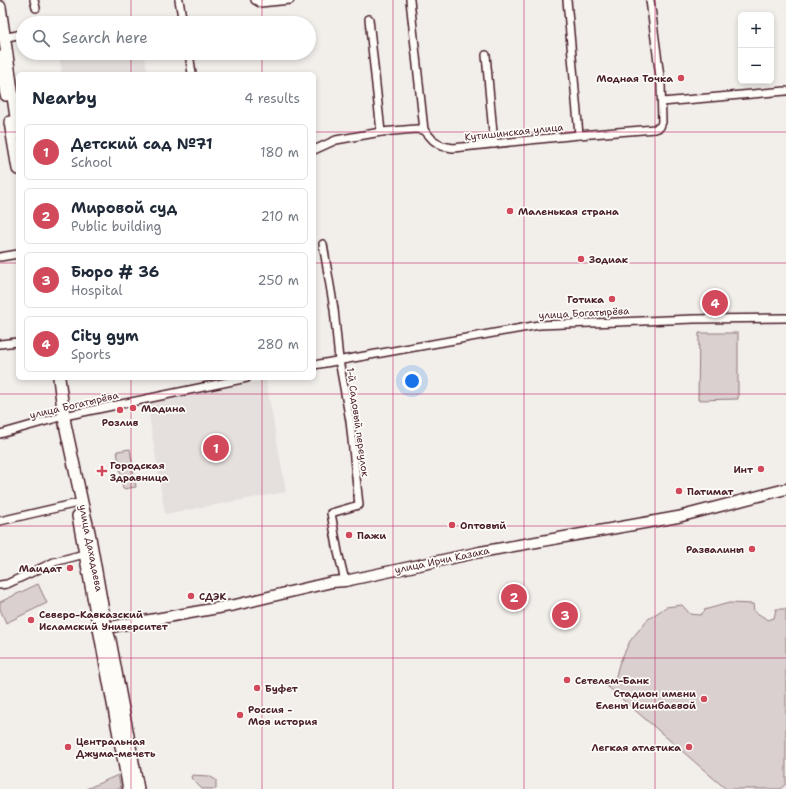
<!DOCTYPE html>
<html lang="en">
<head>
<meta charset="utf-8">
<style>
	:root { --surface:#fff; --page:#f6f6f7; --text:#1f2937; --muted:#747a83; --line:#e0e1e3; --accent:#d1495b }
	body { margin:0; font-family:"Shantell Sans",sans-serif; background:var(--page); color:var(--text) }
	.controls { position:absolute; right:12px; top:12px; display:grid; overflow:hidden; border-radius:6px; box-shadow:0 2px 6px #0003 }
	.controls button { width:36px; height:36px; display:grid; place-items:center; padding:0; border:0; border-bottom:1px solid var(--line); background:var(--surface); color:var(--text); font:20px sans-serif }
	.you { position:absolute; left:412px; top:381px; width:14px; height:14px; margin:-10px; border:3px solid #fff; border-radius:50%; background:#1a73e8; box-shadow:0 0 0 6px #1a73e833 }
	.badge { display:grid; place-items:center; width:26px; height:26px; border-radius:50%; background:var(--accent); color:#fff; font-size:13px; font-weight:700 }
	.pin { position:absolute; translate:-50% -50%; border:2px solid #fff; box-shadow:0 1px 4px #0006 }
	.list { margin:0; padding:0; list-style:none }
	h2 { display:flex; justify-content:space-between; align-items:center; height:52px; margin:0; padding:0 16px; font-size:17px }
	h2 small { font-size:13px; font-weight:400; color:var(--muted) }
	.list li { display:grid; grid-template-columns:26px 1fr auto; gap:12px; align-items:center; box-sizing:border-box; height:56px; margin:0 8px 8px; padding:0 8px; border:1px solid var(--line); border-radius:6px }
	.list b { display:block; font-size:15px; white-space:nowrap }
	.list p { margin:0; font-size:13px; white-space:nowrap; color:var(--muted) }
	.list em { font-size:13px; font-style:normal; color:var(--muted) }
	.icon { flex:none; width:22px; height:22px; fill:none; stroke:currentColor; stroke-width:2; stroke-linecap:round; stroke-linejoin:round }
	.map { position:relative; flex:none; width:786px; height:789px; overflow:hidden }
	.search { position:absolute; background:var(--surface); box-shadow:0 2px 6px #0003; left:16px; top:16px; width:300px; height:44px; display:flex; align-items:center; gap:10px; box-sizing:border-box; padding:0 14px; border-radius:22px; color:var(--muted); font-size:15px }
	.panel { position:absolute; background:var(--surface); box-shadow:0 2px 6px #0003; left:16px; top:72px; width:300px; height:308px; border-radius:6px }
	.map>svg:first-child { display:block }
	.built { fill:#e5dfdd }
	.green { fill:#d9d0cf; stroke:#92787d }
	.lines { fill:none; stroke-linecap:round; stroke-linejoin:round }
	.street-casing { stroke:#4a1f2b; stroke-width:10 }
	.secondary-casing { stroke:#4a1f2b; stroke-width:13 }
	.primary-casing { stroke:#4a1f2b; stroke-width:14 }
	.street { stroke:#fdfcf7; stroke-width:7 }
	.secondary { stroke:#fdfcf7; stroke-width:10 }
	.primary { stroke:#fdfcf7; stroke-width:11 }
	.grid { fill:none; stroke:#c2185b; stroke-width:1; stroke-opacity:0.55 }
	.poi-dot { fill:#d1495b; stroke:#fdfcf7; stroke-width:1.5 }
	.labels { text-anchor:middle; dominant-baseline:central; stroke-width:3.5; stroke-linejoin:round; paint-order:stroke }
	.poi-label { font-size:10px; font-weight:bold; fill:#4a1f2b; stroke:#fdfcf7; text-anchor:start }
	.street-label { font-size:10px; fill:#4a1f2b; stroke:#fdfcf7 }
</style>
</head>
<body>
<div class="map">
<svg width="786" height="789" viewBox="0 0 786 789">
	<rect width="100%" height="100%" fill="#f2efeb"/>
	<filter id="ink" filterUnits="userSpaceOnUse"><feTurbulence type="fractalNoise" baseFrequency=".025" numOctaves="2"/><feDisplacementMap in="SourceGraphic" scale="8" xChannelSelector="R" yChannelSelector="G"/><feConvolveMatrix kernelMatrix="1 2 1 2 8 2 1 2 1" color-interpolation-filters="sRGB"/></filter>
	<g filter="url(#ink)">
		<!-- built -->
		<g class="built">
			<path d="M59 53H144L148 74H62Z"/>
			<path d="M266 380 286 492 165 514 147 403Z"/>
		</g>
		<!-- green -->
		<g class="green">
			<path d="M699 333H738V399L698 400Z"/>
			<path d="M130 449 136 487 123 489 117 451Z"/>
			<path d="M38 584 47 603 6 623 0 609V602Z"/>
			<path d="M729 603 753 604 754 611 768 620 774 618 776 609H786V784L780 789H726L607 686 616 676 619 664 630 641 647 620 666 607 682 605 690 614 700 615 705 611 704 610Z"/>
			<path d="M118 775 121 789H86Z"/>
			<path d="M192 775 209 776 216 780V789H202L191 778Z"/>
		</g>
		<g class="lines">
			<defs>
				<g id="street">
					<path d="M34 0 36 8"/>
					<path d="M179 0 183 23"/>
					<path d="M255 0 260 3 290 0"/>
					<path d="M410 0 424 130"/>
					<path d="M567 0 579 135"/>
					<path d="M369 19 381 132"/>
					<path d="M2 38 23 34"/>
					<path d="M189 53 192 74"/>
					<path d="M486 55 494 144"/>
					<path d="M662 102 786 91"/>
					<path d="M314 150 336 140 381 132 416 129 424 130 433 140 442 146 453 148 579 135 655 129 660 127 662 122 661 85 650 0"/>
					<path d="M323 244 334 309 339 360 350 421 359 505 331 513 338 552 345 581"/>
					<path d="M0 257 18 254"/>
					<path d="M0 344 18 342"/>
					<path d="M314 365 539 325 694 319 786 318"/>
					<path d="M0 434 64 416 247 378"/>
					<path d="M0 521 82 502"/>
					<path d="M0 585 7 584 54 562 88 553"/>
				</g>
				<path id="secondary" d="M99 629 235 605 332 582 345 581 480 552 678 517 786 489"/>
				<g id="primary">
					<path d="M0 7 18 131"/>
					<path d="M0 57 6 95"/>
					<path d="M10 122 18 169"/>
					<path d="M59 378 65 424 84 512 89 532 106 628 110 640 138 789"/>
					<path d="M78 516 129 789"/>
				</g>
			</defs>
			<!-- street casing -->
			<use href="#street" class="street-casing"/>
			<!-- secondary casing -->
			<use href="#secondary" class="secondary-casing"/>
			<!-- primary casing -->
			<use href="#primary" class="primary-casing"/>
			<!-- street -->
			<use href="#street" class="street"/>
			<!-- secondary -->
			<use href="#secondary" class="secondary"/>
			<!-- primary -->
			<use href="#primary" class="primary"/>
		</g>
	</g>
	<!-- grid -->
	<path class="grid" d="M131 0V23M262 0V23M393 0V789M524 0V789M655 0V789M131 53V74M262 53V74M0 132H18M314 132H786M0 263H18M314 263H786M131 378V789M262 378V789M0 394H786M0 526H786M0 658H786"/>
	<!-- markers -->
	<g class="poi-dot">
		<circle cx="681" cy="78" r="4"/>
		<circle cx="510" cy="211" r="4"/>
		<circle cx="581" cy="259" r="4"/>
		<circle cx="612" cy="299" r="4"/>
		<circle cx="133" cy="408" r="4"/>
		<circle cx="120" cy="410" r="4"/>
		<circle cx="761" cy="469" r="4"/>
		<path d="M100 465h4v4h4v4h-4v4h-4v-4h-4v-4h4z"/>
		<circle cx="679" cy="491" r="4"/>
		<circle cx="452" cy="525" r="4"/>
		<circle cx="349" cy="535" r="4"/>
		<circle cx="752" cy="549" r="4"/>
		<circle cx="70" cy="568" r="4"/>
		<circle cx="191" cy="596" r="4"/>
		<circle cx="31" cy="620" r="4"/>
		<circle cx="567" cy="680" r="4"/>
		<circle cx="257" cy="688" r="4"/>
		<circle cx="704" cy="699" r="4"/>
		<circle cx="240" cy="715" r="4"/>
		<circle cx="68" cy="747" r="4"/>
		<circle cx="689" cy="747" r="4"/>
	</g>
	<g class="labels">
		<!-- poi labels -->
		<g class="poi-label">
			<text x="673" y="78" text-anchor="end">Модная Точка</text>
			<text x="518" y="211">Маленькая страна</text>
			<text x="589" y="259">Зодиак</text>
			<text x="604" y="299" text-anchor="end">Готика</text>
			<text x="141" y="408">Мадина</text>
			<text x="120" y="422" text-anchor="middle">Розлив</text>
			<text x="110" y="465">Городская<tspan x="110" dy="12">Здравница</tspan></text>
			<text x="753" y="469" text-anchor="end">Инт</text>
			<text x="687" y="491">Патимат</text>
			<text x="460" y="525">Оптовый</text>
			<text x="357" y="535">Пажи</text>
			<text x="744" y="549" text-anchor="end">Развалины</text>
			<text x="62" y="568" text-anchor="end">Маидат</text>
			<text x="199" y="596">СДЭК</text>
			<text x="39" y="614">Северо-Кавказский<tspan x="39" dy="12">Исламский Университет</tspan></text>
			<text x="575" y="680">Сетелем-Банк</text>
			<text x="265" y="688">Буфет</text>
			<text x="696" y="693" text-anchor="end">Стадион имени<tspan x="696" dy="12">Елены Исинбаевой</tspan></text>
			<text x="248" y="709">Россия -<tspan x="248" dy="12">Моя история</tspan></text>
			<text x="76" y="741">Центральная<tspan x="76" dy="12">Джума-мечеть</tspan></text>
			<text x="681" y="747" text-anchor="end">Легкая атлетика</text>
		</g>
		<!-- street labels -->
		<g class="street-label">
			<text transform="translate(514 132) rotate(-6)">Кутишинская улица</text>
			<text transform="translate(584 313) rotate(-3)">улица Богатырёва</text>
			<text transform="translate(74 405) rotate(-13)">улица Богатырёва</text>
			<text transform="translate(358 422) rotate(82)">1-й Садовый переулок</text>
			<text transform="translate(91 548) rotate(79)">улица Дахадаева</text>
			<text transform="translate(442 560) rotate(-12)">улица Ирчи Казака</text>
		</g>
	</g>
</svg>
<div class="controls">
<button>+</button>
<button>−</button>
</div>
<div class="you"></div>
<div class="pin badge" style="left:216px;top:448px">1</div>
<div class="pin badge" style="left:514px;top:597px">2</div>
<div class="pin badge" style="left:565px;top:615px">3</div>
<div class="pin badge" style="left:715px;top:303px">4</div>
<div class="search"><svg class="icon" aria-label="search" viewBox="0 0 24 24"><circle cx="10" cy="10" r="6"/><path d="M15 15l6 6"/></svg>Search here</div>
<section class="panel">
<h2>Nearby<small>4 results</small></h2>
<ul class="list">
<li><span class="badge">1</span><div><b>Детский сад №71</b><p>School</p></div><em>180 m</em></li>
<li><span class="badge">2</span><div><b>Мировой суд</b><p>Public building</p></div><em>210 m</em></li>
<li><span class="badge">3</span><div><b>Бюро # 36</b><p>Hospital</p></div><em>250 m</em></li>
<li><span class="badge">4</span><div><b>City gym</b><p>Sports</p></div><em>280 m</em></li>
</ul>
</section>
</div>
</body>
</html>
